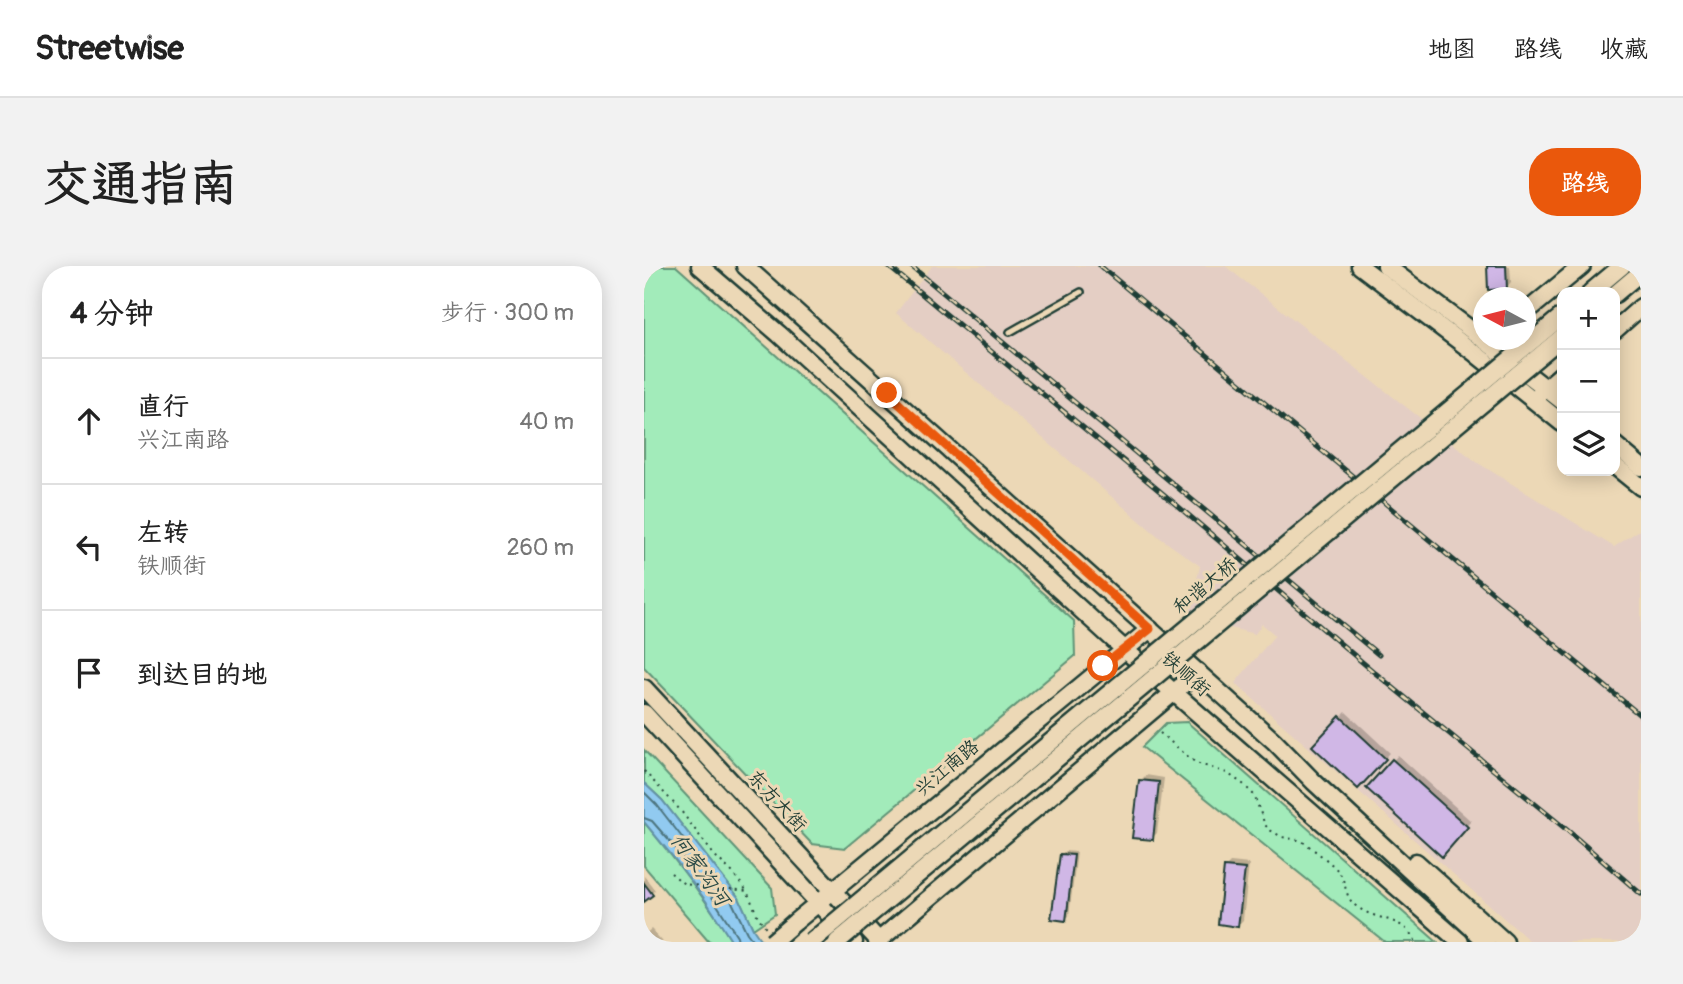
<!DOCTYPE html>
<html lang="zh">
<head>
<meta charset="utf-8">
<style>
	:root { --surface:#fff; --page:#f2f2f2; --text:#222; --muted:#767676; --line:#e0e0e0; --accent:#ea580c }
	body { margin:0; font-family:Pangolin,"LXGW WenKai TC",sans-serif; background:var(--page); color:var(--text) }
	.controls { position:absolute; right:21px; top:21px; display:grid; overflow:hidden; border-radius:14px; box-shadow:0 4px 18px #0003 }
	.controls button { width:63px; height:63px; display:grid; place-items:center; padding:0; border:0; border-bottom:2px solid var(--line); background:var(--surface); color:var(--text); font:35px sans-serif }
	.compass { position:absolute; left:829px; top:21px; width:63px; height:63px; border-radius:50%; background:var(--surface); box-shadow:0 4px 18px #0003; rotate:277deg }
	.stop { position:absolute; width:21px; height:21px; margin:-16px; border:5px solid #ea580c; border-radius:50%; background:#fff }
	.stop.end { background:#ea580c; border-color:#fff; box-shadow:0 2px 7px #0008 }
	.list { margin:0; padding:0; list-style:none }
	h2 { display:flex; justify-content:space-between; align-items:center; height:91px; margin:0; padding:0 28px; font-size:30px }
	h2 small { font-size:23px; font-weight:400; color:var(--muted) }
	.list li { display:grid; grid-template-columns:46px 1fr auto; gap:21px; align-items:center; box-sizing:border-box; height:126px; padding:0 28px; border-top:2px solid var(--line) }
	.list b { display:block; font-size:26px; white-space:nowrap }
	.list p { margin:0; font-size:23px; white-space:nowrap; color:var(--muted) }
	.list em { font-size:23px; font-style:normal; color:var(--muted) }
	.icon { flex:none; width:38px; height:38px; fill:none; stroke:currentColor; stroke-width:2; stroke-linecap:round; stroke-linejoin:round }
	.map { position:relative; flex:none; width:997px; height:676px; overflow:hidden; border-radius:28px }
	header { display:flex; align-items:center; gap:42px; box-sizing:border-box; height:98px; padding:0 35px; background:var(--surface); border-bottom:2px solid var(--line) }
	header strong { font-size:33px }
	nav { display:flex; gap:38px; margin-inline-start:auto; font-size:24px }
	.intro { display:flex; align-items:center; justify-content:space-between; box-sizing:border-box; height:168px; padding:0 42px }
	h1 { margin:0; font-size:49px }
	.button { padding:18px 32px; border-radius:28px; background:var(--accent); color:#fff; font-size:24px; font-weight:700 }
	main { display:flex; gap:42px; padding:0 42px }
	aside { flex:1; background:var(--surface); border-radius:28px; box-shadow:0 4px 18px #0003 }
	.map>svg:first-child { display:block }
	.built { fill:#e4cec4 }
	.green { fill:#a2ebba; stroke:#609477; stroke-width:2 }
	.water { fill:#91caf0; stroke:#6392a5; stroke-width:2 }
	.shadow { fill:#0003 }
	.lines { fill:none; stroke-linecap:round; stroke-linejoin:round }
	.shore { stroke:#4d757f; stroke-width:2 }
	.building { fill:#d0b7e6; stroke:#1f3d34; stroke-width:2 }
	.lane-casing { stroke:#1f3d34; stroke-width:10 }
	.secondary-casing { stroke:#1f3d34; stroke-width:21 }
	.path { stroke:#1f3d34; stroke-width:2; stroke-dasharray:2 5; stroke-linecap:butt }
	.lane { stroke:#ecd8b6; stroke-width:5 }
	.secondary { stroke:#ecd8b6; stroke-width:16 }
	.rail-casing { stroke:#1f3d34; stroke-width:5 }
	.rail { stroke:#ecd8b6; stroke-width:2.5; stroke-dasharray:8; stroke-linecap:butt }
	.secondary-bridge-casing { stroke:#1f3d34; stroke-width:21; stroke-linecap:butt }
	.secondary-bridge { stroke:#ecd8b6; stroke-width:16 }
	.route { stroke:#ea580c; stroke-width:9 }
	.labels { text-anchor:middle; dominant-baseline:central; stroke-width:6; stroke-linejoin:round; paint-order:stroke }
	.street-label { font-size:19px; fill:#1f3d34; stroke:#ecd8b6 }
	.water-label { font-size:21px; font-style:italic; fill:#2a4b47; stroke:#ecd8b6 }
</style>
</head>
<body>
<header>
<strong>Streetwise</strong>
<nav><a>地图</a><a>路线</a><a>收藏</a></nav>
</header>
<div class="intro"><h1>交通指南</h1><a class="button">路线</a></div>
<main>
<aside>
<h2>4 分钟<small>步行 · 300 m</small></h2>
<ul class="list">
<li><svg class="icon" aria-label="ahead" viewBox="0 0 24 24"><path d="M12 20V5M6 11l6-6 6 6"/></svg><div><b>直行</b><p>兴江南路</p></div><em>40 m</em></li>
<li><svg class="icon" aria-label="left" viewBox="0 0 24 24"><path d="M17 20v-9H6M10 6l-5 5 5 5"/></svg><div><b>左转</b><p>铁顺街</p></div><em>260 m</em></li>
<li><svg class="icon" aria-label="arrive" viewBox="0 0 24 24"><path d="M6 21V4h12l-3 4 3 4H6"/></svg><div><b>到达目的地</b></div></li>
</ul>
</aside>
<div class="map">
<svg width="997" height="676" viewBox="0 0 997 676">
	<rect width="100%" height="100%" fill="#ecd8b6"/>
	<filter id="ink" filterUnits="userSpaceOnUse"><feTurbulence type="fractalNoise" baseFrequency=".0143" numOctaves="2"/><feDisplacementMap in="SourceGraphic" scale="14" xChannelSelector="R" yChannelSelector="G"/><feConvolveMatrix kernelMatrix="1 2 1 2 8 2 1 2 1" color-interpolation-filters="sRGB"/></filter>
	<g filter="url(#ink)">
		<!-- built -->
		<path class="built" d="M288 0H581L834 197 970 281 997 263V676H887L591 417 631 369 618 358 611 368 544 352 556 300 515 271 252 47Z"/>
		<!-- green -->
		<g class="green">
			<path d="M0 0H32L430 355 431 390 201 582 168 578 0 401Z"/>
			<path d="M543 456 793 676H741L498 481 522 457Z"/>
			<path d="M0 484 128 622 131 648 109 663 95 632 18 534 0 517Z"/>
			<path d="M0 556C32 594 62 633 88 676H65L0 600Z"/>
		</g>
		<!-- water -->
		<path class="water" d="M0 517 18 534 95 632 109 663 118 676H88L62 635 30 592 0 556Z"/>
		<!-- shadow -->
		<g class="shadow">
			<path d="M845 0H866L867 16 862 22Z"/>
			<path d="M702 446 746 487 714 521 670 480Z"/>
			<path d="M754 489 827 555 798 588 724 522Z"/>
			<path d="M502 509 520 512 513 567 508 572 496 515Z"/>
			<path d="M421 585 433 586 425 650 421 653 417 588Z"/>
			<path d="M587 596 605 598 599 654 594 659 582 601Z"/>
			<path d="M0 610 11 624 0 633Z"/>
			<path d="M7 663 19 676H0V669Z"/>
		</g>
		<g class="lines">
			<!-- shore -->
			<g class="shore">
				<path d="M0 526 13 539 88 636 103 667 110 676"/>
				<path d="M0 552 8 555 36 587 68 631 93 670 94 676"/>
			</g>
		</g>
		<!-- building -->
		<g class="building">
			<path d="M843 0H862L863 23 844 24Z"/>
			<path d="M696 450 742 493 714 523 668 480Z"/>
			<path d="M748 493 824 561 798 591 722 522Z"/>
			<path d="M495 514 515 516 509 574 488 572Z"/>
			<path d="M416 588 430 589 422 655 407 653Z"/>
			<path d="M580 601 601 603 594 661 574 658Z"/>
			<path d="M0 617 9 629 0 636Z"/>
		</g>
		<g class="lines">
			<defs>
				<path id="lane" d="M366 66 437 26"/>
				<g id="secondary">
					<path d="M56 0 135 68 480 383 816 676"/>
					<path d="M101 0 630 475 670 516 843 676"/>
					<path d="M716 0 832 88 918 157"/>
					<path d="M742 0 839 73"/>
					<path d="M947 26 978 0"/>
					<path d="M971 28 997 6"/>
					<path d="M881 47 938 0"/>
					<path d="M971 64 997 41"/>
					<path d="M840 74 918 135"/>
					<path d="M896 127 918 108"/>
					<path d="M971 179 997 201"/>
					<path d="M971 200 997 221"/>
					<path d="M0 422 236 676"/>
					<path d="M0 447 210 676"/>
					<path d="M772 596 861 676"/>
					<path d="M151 656 506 363"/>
					<path d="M233 676 554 406"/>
				</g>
			</defs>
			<!-- lane casing -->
			<use href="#lane" class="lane-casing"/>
			<!-- secondary casing -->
			<use href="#secondary" class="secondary-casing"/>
			<!-- path -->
			<g class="path">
				<path d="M516 467 552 497 583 507 599 518 610 529 621 559 626 564 638 571 654 574 661 577C672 586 686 595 695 606 703 617 700 631 712 640 734 657 757 648 772 676"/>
				<path d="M0 505 37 545 70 589 88 606 103 625"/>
				<path d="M27 607 40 618 103 625 114 651 124 664"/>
			</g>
			<!-- lane -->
			<use href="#lane" class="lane"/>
			<!-- secondary -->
			<use href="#secondary" class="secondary"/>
			<defs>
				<g id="rail">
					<path d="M244 0 529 236 730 406 923 564 997 628"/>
					<path d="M267 0 735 389"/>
					<path d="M456 0 997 450"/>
				</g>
			</defs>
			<!-- rail casing -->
			<use href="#rail" class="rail-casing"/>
			<!-- rail -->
			<use href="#rail" class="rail"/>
			<defs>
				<g id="secondary-bridge">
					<path d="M128 676 151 656"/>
					<path d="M167 676 918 50"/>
					<path d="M193 676 918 71"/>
				</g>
			</defs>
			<!-- secondary-bridge casing -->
			<use href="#secondary-bridge" class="secondary-bridge-casing"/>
			<!-- secondary-bridge -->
			<use href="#secondary-bridge" class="secondary-bridge"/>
		</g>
	</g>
	<g class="lines" filter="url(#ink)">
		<!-- route -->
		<path class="route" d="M243 127 506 363 459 400"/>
	</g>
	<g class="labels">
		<!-- street labels -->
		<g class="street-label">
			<text transform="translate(561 320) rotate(-40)">和谐大桥</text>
			<text transform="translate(542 408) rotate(41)">铁顺街</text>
			<text transform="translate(303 502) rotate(-40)">兴江南路</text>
			<text transform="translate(133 535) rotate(47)">东方大街</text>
		</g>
		<!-- water labels -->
		<g class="water-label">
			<text transform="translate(56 604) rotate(54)">何家沟河</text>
		</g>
	</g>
</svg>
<div class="controls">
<button>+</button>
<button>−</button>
<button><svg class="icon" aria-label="layers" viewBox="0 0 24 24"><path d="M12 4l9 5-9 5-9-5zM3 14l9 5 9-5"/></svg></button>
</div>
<svg class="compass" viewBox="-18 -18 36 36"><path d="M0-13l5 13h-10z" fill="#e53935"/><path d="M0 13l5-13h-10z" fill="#767676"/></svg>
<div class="stop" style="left:459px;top:400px"></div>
<div class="stop end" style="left:243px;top:127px"></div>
</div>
</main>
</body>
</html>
